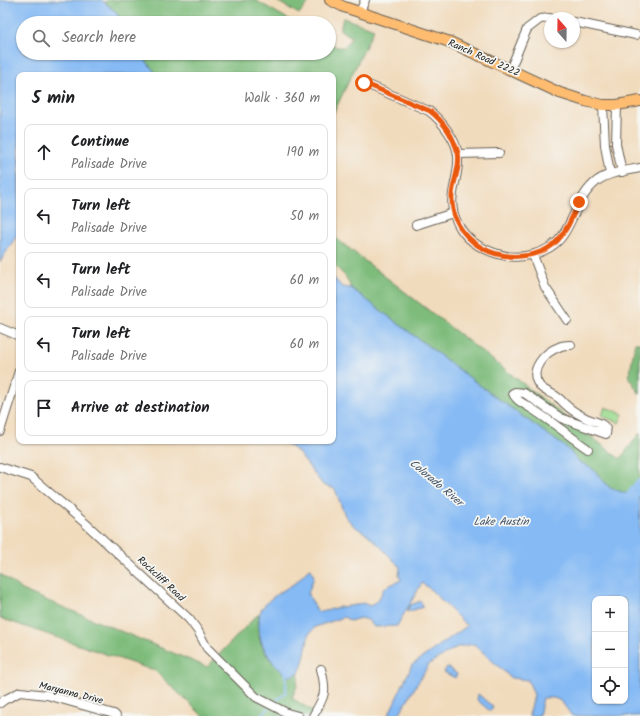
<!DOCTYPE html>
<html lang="en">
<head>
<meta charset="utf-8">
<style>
	:root { --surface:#fff; --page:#f6f6f6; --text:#202124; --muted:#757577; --line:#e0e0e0 }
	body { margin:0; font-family:Kalam,sans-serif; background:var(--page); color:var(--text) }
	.controls { position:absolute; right:12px; bottom:12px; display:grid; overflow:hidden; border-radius:8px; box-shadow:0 1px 3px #0004 }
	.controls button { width:36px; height:36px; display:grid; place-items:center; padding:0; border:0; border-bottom:1px solid var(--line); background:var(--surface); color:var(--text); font:20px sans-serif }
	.compass { position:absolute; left:544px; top:12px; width:36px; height:36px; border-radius:50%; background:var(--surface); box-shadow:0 1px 3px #0004; rotate:340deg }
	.stop { position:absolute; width:12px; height:12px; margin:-9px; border:3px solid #ea580c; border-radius:50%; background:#fff }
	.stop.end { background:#ea580c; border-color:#fff; box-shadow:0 1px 4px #0008 }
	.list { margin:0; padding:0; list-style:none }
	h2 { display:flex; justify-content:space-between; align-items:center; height:52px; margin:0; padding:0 16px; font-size:17px }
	h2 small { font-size:13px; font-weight:400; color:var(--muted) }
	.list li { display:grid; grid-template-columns:26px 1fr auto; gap:12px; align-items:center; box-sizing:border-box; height:56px; margin:0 8px 8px; padding:0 8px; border:1px solid var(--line); border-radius:8px }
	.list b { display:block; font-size:15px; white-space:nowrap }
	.list p { margin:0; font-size:13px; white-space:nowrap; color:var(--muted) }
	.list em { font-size:13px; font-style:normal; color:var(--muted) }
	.icon { flex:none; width:22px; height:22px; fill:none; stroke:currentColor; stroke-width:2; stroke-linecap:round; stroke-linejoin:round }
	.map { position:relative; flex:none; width:640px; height:716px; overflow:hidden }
	.search { position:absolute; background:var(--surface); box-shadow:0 1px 3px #0004; left:16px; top:16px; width:320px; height:44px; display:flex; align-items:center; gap:10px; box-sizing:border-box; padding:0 14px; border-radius:22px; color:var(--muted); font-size:15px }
	.panel { position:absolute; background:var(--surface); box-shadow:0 1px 3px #0004; left:16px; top:72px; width:320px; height:372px; border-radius:8px }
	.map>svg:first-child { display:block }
	.green { fill:#9edc91; stroke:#5d7c56 }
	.forest { fill:#7ebc7b; stroke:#4d6c4c }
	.water { fill:#85baf4; stroke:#506b88; fill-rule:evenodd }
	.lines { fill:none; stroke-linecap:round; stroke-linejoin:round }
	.stream { stroke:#85baf4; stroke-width:2 }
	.river { stroke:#85baf4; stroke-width:12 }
	.minor-casing { stroke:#675f54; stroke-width:10 }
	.major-casing { stroke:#675f54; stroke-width:12 }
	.minor { stroke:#fff; stroke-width:8 }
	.major { stroke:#febc70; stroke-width:10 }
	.route { stroke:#ea580c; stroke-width:5 }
	.labels { text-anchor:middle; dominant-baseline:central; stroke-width:3.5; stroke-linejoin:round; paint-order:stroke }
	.street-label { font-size:10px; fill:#1c1c1c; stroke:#f6f6f2 }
	.water-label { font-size:11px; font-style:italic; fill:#415368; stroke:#f6f6f2 }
</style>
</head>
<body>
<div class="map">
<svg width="640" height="716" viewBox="0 0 640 716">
	<rect width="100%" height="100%" fill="#f6f6f2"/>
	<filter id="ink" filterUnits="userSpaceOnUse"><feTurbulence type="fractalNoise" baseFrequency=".025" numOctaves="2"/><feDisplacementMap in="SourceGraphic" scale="8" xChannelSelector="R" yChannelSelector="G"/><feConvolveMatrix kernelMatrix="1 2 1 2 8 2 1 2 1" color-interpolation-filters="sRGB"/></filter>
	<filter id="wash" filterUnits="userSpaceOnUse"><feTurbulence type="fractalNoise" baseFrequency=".012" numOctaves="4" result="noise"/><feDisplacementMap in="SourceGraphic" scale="16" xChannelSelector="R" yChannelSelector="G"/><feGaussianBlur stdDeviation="0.9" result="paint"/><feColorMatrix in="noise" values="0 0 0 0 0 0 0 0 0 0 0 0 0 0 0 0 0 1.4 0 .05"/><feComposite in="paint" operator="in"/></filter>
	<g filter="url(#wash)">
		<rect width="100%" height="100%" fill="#f1dbbd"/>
		<!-- green -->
		<path class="green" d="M605 407 623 414 619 423 602 416Z"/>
		<!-- forest -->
		<g class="forest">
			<path d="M107 0H255L295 23H121L117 13 105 2Z"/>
			<path d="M275 0H306L309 2 299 14Z"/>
			<path d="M343 18 374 29 333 114V75H157L140 53H329V42L337 47H345L352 37 340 30Z"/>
			<path d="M333 236 620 459 640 433V498L610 488 593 469 578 461 568 449 490 393 351 288 346 277 333 264Z"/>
			<path d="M635 343H640V394L629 378Z"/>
			<path d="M0 574 24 591 207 667 259 613C259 618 258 624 258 629 259 649 273 666 289 676L299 673 297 686 292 698 320 716H203L155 671 0 618Z"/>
		</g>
		<!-- water -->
		<g class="water">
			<path d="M0 0H102L117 13 121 23H23V53H140L157 75H19V237L17 235 0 262Z"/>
			<path d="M333 277 342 287 351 288 490 393 568 449 578 461 593 469 610 488 640 498V716H572C562 703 561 696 543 698L539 716H529L534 695 528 680 511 678 474 644 457 647 429 664 398 716H388L412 665 467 626 430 589 422 583 397 626 374 627 368 620 360 618 350 621 344 617 315 627 309 634 303 663 299 673 289 677C271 664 257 644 259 622 259 619 259 615 260 613 265 599 283 591 295 583 302 578 302 573 311 569L314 577 308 594 318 612C326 612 333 608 340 607 349 606 355 606 363 603L370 606 379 599 384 588 401 580 399 575 400 567 380 546 367 534 354 526 345 516 335 489 323 485 297 451 281 441H333ZM595 599H625V701H595Z"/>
			<path d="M421 601 423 607 407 612 410 605Z"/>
			<path d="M447 667 457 674 455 678 444 672Z"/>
			<path d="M478 694 493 707 490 711 477 700Z"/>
		</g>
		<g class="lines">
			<!-- stream -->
			<g class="stream">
				<path d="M274 703 286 692V672"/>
				<path d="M260 716 270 707"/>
			</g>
			<!-- river -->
			<path class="river" d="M623 508 640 485"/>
		</g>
	</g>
	<g filter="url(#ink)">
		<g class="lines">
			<defs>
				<g id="minor">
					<path d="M360 12 365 0"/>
					<path d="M574 22 636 35"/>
					<path d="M510 70 527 29 540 19 550 18"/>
					<path d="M364 83 429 111C441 120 457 140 458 156 460 181 444 198 458 224 466 240 481 249 498 254 519 261 550 254 563 235 575 217 579 195 597 181 609 172 626 171 640 168"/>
					<path d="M603 105 605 145 610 174"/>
					<path d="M617 105 616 144 622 172"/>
					<path d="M458 154 499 153"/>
					<path d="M416 225 453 213"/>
					<path d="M533 255 545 287 567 320"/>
					<path d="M0 328 19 336"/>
					<path d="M571 345C567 345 562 345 559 347 545 352 528 370 539 385 544 392 551 392 557 397 561 399 563 403 566 405 571 410 578 414 584 417 590 421 599 421 604 426 607 429 607 431 606 434L561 418 524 393 515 392 513 393C515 400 524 404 529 407 550 420 568 435 588 449"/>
					<path d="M0 431 19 371"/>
					<path d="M0 467 31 477 85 523 189 619 198 631 207 648 256 697 287 713 298 716"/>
					<path d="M0 703 4 700 20 692 47 695 114 714 116 716"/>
					<path d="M313 716C325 696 327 692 321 669"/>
				</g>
				<path id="major" d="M330 0 344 7 450 42 560 93 585 101 603 105H617L640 101"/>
			</defs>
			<!-- minor casing -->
			<use href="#minor" class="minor-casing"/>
			<!-- major casing -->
			<use href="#major" class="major-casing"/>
			<!-- minor -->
			<use href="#minor" class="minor"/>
			<!-- major -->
			<use href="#major" class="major"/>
		</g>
	</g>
	<g class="lines" filter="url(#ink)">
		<!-- route -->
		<path class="route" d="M364 83 430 111C443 121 453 136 458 153 461 166 453 181 452 195 450 233 485 260 522 256 558 253 566 231 579 202"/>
	</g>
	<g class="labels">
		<!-- street labels -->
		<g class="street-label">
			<text transform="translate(484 58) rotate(24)">Ranch Road 2222</text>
			<text transform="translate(161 579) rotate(43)">Rockcliff Road</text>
			<text transform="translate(71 693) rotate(14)">Maryanna Drive</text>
		</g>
		<!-- water labels -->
		<g class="water-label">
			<text transform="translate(436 483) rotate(40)">Colorado River</text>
			<text x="501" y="522">Lake Austin</text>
		</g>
	</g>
</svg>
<div class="controls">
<button>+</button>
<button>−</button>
<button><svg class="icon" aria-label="locate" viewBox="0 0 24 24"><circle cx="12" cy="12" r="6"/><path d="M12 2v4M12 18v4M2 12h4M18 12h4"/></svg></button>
</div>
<svg class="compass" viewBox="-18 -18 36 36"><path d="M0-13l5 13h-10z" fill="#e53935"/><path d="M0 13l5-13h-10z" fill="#757577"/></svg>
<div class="stop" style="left:364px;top:83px"></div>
<div class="stop end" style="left:579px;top:202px"></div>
<div class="search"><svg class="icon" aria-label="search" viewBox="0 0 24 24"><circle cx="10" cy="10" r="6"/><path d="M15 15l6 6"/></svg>Search here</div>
<section class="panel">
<h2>5 min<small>Walk · 360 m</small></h2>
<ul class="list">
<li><svg class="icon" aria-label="ahead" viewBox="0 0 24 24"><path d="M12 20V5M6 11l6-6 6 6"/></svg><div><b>Continue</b><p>Palisade Drive</p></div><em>190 m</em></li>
<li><svg class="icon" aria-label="left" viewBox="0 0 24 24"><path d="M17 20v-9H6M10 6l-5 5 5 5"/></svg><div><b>Turn left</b><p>Palisade Drive</p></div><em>50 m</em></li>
<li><svg class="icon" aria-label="left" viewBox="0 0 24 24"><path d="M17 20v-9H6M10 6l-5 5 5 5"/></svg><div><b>Turn left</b><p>Palisade Drive</p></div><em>60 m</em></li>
<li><svg class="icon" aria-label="left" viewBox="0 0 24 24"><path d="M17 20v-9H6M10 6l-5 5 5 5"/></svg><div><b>Turn left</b><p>Palisade Drive</p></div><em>60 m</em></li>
<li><svg class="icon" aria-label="arrive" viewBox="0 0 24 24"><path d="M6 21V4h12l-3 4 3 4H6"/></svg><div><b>Arrive at destination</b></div></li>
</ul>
</section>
</div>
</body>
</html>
